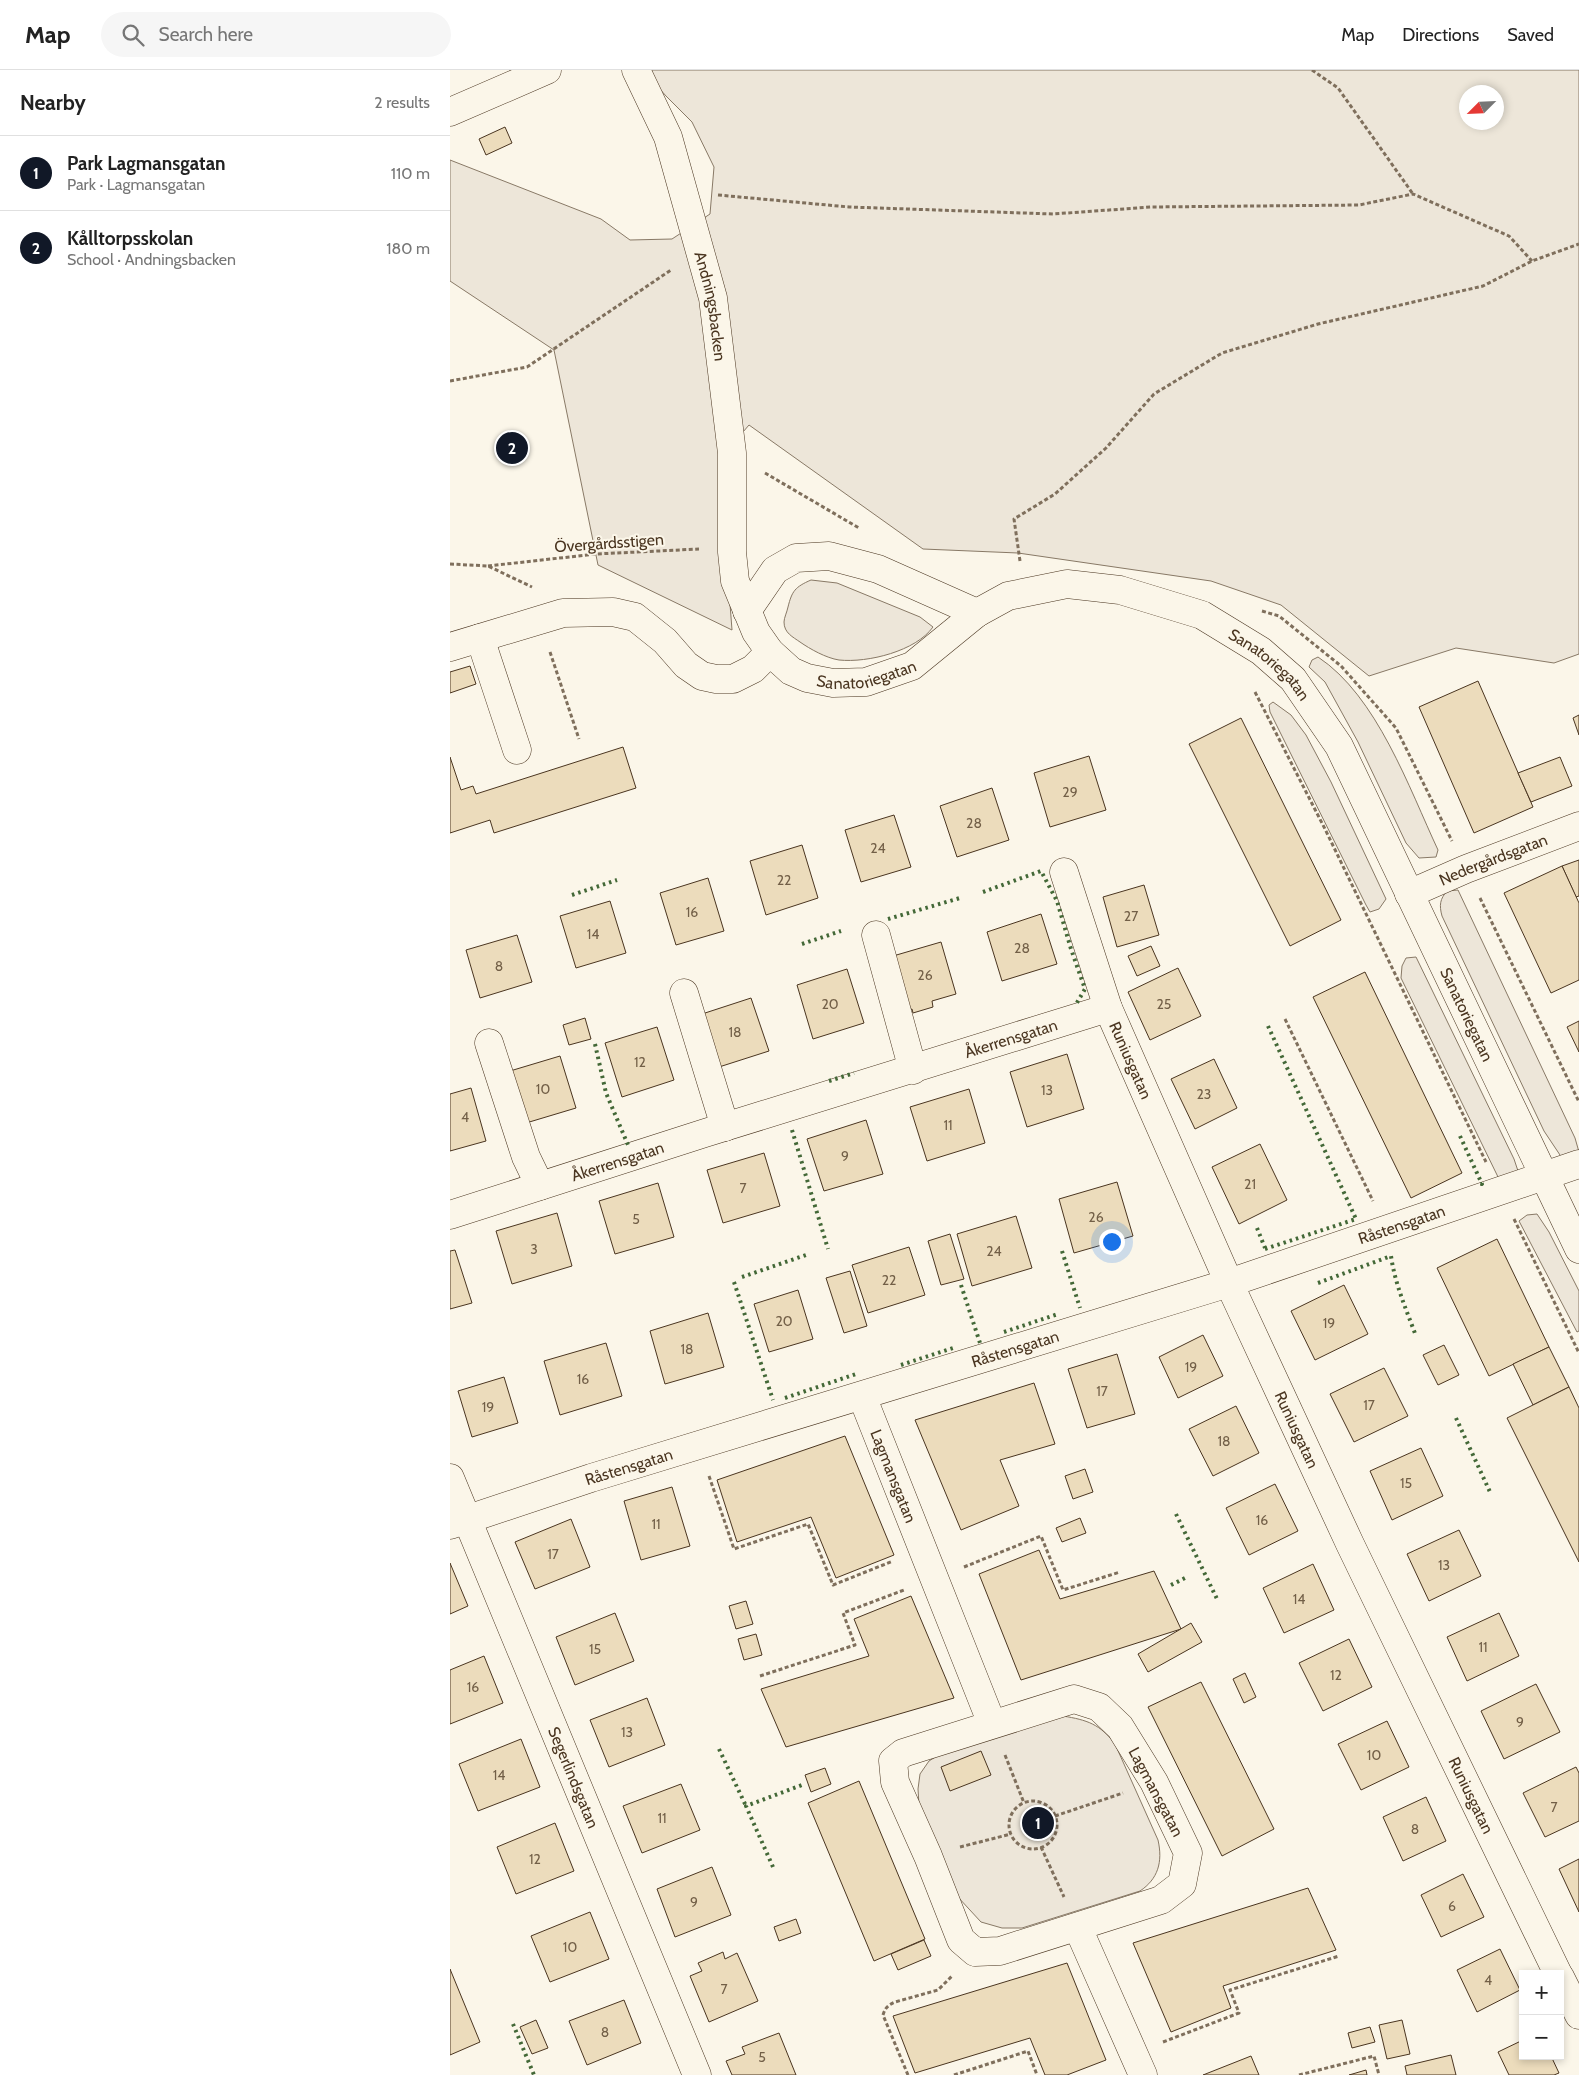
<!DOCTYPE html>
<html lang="en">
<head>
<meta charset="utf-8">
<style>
	:root { --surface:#fff; --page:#f6f6f6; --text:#222; --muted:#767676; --line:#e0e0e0; --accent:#111827 }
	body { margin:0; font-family:Cabin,sans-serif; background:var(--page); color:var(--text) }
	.controls { position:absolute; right:15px; bottom:15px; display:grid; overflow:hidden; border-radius:0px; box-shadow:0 2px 8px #0003 }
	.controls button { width:45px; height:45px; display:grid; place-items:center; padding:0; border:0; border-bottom:1px solid var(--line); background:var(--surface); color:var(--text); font:25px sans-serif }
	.compass { position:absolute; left:1009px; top:15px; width:45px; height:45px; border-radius:50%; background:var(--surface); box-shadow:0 2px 8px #0003; rotate:246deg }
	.you { position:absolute; left:661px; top:1171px; width:18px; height:18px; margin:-12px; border:4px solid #fff; border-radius:50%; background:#1a73e8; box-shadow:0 0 0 8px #1a73e833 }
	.badge { display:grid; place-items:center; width:32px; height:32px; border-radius:50%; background:var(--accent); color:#fff; font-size:16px; font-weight:700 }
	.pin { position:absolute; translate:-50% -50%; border:2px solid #fff; box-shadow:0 1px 5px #0006 }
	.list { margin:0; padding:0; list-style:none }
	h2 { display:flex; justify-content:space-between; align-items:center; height:65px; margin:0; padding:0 20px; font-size:21px }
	h2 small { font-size:16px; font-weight:400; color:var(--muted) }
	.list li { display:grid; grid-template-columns:32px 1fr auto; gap:15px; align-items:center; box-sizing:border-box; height:75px; padding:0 20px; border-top:1px solid var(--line) }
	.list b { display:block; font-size:19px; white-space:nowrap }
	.list p { margin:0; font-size:16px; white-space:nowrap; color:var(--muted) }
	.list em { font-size:16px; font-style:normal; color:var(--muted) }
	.icon { flex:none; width:28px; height:28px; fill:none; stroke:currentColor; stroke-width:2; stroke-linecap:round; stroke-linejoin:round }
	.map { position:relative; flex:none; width:1129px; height:2005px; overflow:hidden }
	header { display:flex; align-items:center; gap:30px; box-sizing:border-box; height:70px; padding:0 25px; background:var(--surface); border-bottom:1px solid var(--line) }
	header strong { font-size:24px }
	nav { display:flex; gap:28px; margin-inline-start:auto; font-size:18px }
	.search { width:350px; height:45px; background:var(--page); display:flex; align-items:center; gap:12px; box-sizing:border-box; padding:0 18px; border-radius:28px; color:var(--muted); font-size:19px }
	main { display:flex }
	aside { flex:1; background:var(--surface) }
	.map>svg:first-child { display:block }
	.green { fill:#ede6d9; stroke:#887966; fill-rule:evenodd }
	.building { fill:#ecdcbc; stroke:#4a3520 }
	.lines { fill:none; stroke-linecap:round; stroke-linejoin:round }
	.minor-casing { stroke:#4a3520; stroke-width:29 }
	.path { stroke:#7f6f5c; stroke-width:3; stroke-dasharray:4 2.5; stroke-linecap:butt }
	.minor { stroke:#fbf6e9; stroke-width:28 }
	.hedge { stroke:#436837; stroke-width:4; stroke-dasharray:2.5 4; stroke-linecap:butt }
	.labels { text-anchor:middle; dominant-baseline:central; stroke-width:4; stroke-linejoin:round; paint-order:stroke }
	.number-label { font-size:14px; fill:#725f47 }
	.street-label { font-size:16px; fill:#4a3520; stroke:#fbf6e9 }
</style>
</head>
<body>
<header>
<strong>Map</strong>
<div class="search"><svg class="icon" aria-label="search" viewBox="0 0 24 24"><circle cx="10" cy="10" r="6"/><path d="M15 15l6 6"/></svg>Search here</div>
<nav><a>Map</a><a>Directions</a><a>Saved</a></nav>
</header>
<main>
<aside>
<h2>Nearby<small>2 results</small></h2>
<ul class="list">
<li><span class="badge">1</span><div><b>Park Lagmansgatan</b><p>Park · Lagmansgatan</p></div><em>110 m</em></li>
<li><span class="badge">2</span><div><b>Kålltorpsskolan</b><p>School · Andningsbacken</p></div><em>180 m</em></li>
</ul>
</aside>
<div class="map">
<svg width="1129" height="2005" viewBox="0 0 1129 2005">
	<rect width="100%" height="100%" fill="#fbf6e9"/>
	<!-- green -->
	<g class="green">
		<path d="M193 0H1129V584L1104 593 1006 578 919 606 831 535 761 511 568 483 473 479 299 355 269 390 282 560 148 495 104 280 0 211V90L151 149 180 170 222 169 260 144 264 97 242 52 216 26ZM1016 22H1046V52H1016Z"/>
		<path d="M361 510 387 513 470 547 483 557C466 581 418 593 389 590 376 588 360 579 350 572 343 567 334 563 334 552 334 548 337 542 338 537 342 521 345 517 361 510Z"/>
		<path d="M868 587C927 626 959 718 988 780L986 787 969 788 956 773 908 672 875 612 859 597 862 590Z"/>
		<path d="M823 632 841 645 856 665 881 712 936 829 929 839 920 842 916 835 820 642 819 635Z"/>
		<path d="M1008 820 1125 1068 1129 1082 1112 1088 1094 1061 992 846C989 835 990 829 997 821Z"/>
		<path d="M966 887 1064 1089 1070 1107 1049 1109 951 908 952 896 956 888Z"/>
		<path d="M1087 1144 1099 1162 1129 1221V1261L1127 1262 1069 1151 1077 1145Z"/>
		<path d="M613 1646C637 1650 650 1654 665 1674L708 1770C713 1792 708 1809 690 1821L572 1858H552L531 1852 507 1826 469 1735 468 1719 470 1704 479 1691 495 1681Z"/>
	</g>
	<!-- building -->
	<g class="building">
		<path d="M55 57 62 73 36 85 29 69Z"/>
		<path d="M20 596 26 614 0 623V602Z"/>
		<path d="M1028 611 1083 737 1024 763 969 637Z"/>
		<path d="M1129 645V665L1123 648Z"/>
		<path d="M791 648 891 850 840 876 739 674Z"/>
		<path d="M173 677 186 718 44 763 40 750 0 763V687L11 720 23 716 26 724Z"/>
		<path d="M639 686 656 740 600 757 584 703Z"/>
		<path d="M1110 687 1122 716 1081 732 1068 703Z"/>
		<path d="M542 718 559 770 507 787 490 736Z"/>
		<path d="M444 745 461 797 411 812 395 760Z"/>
		<path d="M352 775 368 828 316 845 300 791Z"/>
		<path d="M1129 790V826L1126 827 1112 796Z"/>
		<path d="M1112 796 1129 833V910L1101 923 1054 823Z"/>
		<path d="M258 808 274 861 226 875 210 823Z"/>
		<path d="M694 815 709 865 667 877 653 827Z"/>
		<path d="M160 831 176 883 126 898 110 846Z"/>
		<path d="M591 844 607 894 552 911 537 862Z"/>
		<path d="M67 865 82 912 30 928 16 880Z"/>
		<path d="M491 872 506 924 482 931 483 937 463 943 462 939 459 940 443 886Z"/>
		<path d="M701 876 710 896 687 906 678 886Z"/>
		<path d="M728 898 751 946 700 970 678 922Z"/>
		<path d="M397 899 414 953 363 969 347 915Z"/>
		<path d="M915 902 1012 1103 961 1128 863 927Z"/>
		<path d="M301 928 319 981 269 997 252 944Z"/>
		<path d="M135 948 141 969 119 975 113 955Z"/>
		<path d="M1129 951V982L1117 957Z"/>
		<path d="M207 957 224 1010 172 1027 155 973Z"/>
		<path d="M617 984 634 1039 577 1057 560 1002Z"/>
		<path d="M110 986 126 1038 76 1053 60 1001Z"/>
		<path d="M764 989 787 1038 745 1059 721 1009Z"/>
		<path d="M21 1018 36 1071 0 1081V1024Z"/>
		<path d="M519 1019 535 1073 477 1091 460 1037Z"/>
		<path d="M416 1050 433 1104 374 1121 357 1069Z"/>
		<path d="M810 1074 837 1130 789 1154 762 1097Z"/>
		<path d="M314 1083 330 1136 273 1153 257 1100Z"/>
		<path d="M667 1112 683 1166 624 1183 609 1129Z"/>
		<path d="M208 1113 224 1167 165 1184 149 1131Z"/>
		<path d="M107 1143 122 1196 62 1214 46 1161Z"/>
		<path d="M566 1146 582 1198 522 1216 507 1164Z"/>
		<path d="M500 1164 514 1209 491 1215 478 1171Z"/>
		<path d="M1047 1169 1099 1277 1039 1306 987 1198Z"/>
		<path d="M459 1177 475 1225 418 1243 402 1195Z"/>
		<path d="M5 1180 22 1233 0 1239V1181Z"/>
		<path d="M400 1201 417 1256 394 1263 376 1208Z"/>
		<path d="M894 1215 918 1264 865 1290 841 1241Z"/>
		<path d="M348 1220 363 1269 319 1282 304 1234Z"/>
		<path d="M258 1243 274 1297 215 1314 200 1261Z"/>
		<path d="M753 1265 773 1306 728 1328 709 1287Z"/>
		<path d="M156 1273 172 1326 110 1345 94 1291Z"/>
		<path d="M994 1275 1009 1305 988 1315 973 1285Z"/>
		<path d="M1099 1277 1119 1317 1083 1335 1063 1294Z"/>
		<path d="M667 1284 685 1344 637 1358 618 1299Z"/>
		<path d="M934 1298 958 1346 904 1372 880 1324Z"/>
		<path d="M54 1307 68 1353 22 1367 8 1321Z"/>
		<path d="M584 1313 605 1374 550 1390 569 1436 511 1460 465 1350Z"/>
		<path d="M1119 1317 1129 1338V1492L1057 1348Z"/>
		<path d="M786 1336 809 1383 763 1406 739 1359Z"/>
		<path d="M395 1366 444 1485 386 1508 361 1447 287 1472 267 1410Z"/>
		<path d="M971 1378 993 1426 942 1450 920 1401Z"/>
		<path d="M635 1399 643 1422 623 1429 615 1406Z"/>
		<path d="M825 1414 848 1461 799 1485 776 1438Z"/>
		<path d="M222 1417 240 1476 191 1490 174 1431Z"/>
		<path d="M630 1448 636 1463 612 1472 606 1458Z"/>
		<path d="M121 1449 140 1497 85 1519 65 1472Z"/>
		<path d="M1009 1460 1031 1506 979 1531 957 1484Z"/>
		<path d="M589 1480 610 1529 704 1501 731 1559 571 1610 529 1504Z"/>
		<path d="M0 1493 18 1536 0 1544Z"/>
		<path d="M863 1494 884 1540 834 1563 813 1518Z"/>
		<path d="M461 1526 504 1628 336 1677 311 1619 419 1586 404 1549Z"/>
		<path d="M296 1531 303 1554 286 1559 279 1536Z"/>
		<path d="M165 1543 184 1591 125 1615 106 1567Z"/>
		<path d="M1049 1543 1069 1586 1017 1611 997 1567Z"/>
		<path d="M741 1553 752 1572 698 1602 688 1584Z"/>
		<path d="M306 1564 312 1585 294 1590 288 1569Z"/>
		<path d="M899 1569 922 1617 873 1641 849 1593Z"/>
		<path d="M34 1586 53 1633 0 1654V1600Z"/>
		<path d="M795 1603 806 1627 794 1633 783 1609Z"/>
		<path d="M751 1612 824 1759 772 1786 698 1637Z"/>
		<path d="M1086 1614 1110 1662 1054 1689 1031 1641Z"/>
		<path d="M197 1628 215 1675 159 1697 140 1650Z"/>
		<path d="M937 1651 959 1697 911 1720 888 1674Z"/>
		<path d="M71 1669 90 1717 28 1741 9 1694Z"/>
		<path d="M531 1681 541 1705 500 1721 491 1697Z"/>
		<path d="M1126 1697 1129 1703V1751L1095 1767 1073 1723Z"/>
		<path d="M375 1698 381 1714 361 1722 355 1705Z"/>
		<path d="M409 1711 475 1869 424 1891 358 1733Z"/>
		<path d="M231 1714 250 1760 192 1783 173 1736Z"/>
		<path d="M976 1727 996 1771 953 1791 933 1747Z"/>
		<path d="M105 1753 124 1801 66 1824 47 1777Z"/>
		<path d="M1129 1789V1842L1109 1799Z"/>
		<path d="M262 1797 281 1845 225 1867 207 1819Z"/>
		<path d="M1013 1804 1034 1847 991 1867 971 1825Z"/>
		<path d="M858 1818 886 1880 773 1916 781 1938 721 1962 683 1873Z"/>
		<path d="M140 1842 159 1889 100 1912 81 1866Z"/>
		<path d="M346 1849 351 1863 329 1871 324 1857Z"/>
		<path d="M474 1870 481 1886 448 1900 441 1884Z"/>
		<path d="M1050 1879 1070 1920 1027 1942 1007 1900Z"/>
		<path d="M273 1882 275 1889 287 1883 308 1931 259 1952 240 1906 252 1901 248 1893Z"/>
		<path d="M617 1893 656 1990 617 2005H595L580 1968 465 2003 443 1946Z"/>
		<path d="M0 1899 30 1972 0 1985Z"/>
		<path d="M174 1930 191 1973 137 1995 119 1951Z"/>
		<path d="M86 1950 98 1978 82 1984 70 1957Z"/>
		<path d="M952 1950 960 1984 937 1989 929 1955Z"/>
		<path d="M920 1957 925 1972 902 1978 898 1963Z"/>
		<path d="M329 1963 346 2005H282L276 1991 295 1984 292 1977Z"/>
		<path d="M1073 1970V1986H1101L1109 2003 1104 2005H1059L1048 1982Z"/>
		<path d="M1001 1985 1006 2005H957L955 1996Z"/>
		<path d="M801 1986 809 2005H753Z"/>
		<path d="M916 2000 917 2005H899Z"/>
	</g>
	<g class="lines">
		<defs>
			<g id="minor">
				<path id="s1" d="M186 0 218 67 263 228 282 383V482L285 511 306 562 320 582 341 601 357 608 383 613 416 612 462 596 527 543 558 526 617 514 670 520 752 545 811 581 843 609 889 676 1129 1179"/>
				<path d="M0 42 97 0"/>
				<path d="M297 541 325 500 346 488 379 486 428 499 527 543"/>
				<path d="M30 568 67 680"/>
				<path d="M0 577 113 543 163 542 185 547 215 571 236 595 252 606 266 609H283L303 599 320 582"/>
				<path id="s2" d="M614 802 658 938 779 1213 900 1474 1108 1904"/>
				<path id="s3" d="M959 824 1016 799 1129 756"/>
				<path d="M426 865 463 1000"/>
				<path d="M234 923 275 1057"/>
				<path d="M39 973 76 1087 90 1116"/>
				<path id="s4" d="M0 1145 255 1063 658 938"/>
				<path id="s5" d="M412 1326 542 1654"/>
				<path id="s6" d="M0 1408 247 2005"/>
				<path id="s7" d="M0 1455 141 1408 779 1213 1129 1094"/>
				<path d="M624 1629 649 1637 670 1657 704 1712 738 1783 732 1814 711 1830 550 1881 525 1882 511 1870 478 1786 445 1712 443 1691 453 1683Z"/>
				<path d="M628 1858 693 2005"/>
				<path d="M1110 1907 1129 1945"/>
			</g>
		</defs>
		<!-- minor casing -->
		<use href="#minor" class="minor-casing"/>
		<!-- path -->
		<g class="path">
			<path d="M862 0 888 18 963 124"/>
			<path d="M268 125 399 137 603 144 701 137 909 135 963 124 1059 166 1082 191"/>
			<path d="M0 311 77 297 221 200"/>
			<path d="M315 403 409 458"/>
			<path d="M570 491 564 449 605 424 656 378 704 324 772 283 868 254 1033 216 1082 191 1129 174"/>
			<path d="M0 494 38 496 82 517"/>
			<path d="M38 496 146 484 249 479"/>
			<path d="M812 541 829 546 891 596 946 658 1002 771"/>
			<path d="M100 582 129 669"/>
			<path d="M805 622 875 759 1036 1092"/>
			<path d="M1030 828 1129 1032"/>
			<path d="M835 949 923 1131"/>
			<path d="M1064 1149 1129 1283"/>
			<path d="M259 1406 284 1479 358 1454 383 1515 443 1491"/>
			<path d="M514 1497 591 1466 613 1520 670 1502"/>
			<path d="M310 1606 405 1575 393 1543 454 1520"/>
			<path d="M555 1685 574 1733"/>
			<circle cx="583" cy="1755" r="24"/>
			<path d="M605 1746 673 1723"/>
			<path d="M510 1777 561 1764"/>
			<path d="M591 1777 614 1827"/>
			<path d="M713 1972 789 1943 780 1920 889 1886"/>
			<path d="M458 2005 433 1945C435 1938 438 1935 445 1932L488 1920 503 1905"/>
			<path d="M504 2005 578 1981 587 2005"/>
			<path d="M849 2005 924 1986 929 2005"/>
		</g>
		<!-- minor -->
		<use href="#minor" class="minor"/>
		<!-- hedge -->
		<g class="hedge">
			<path d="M533 822 591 801 607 831 621 879 635 919 625 936"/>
			<path d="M122 825 167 810"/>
			<path d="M438 849 510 828"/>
			<path d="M352 874 391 861"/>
			<path d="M145 974 156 1023 178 1075"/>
			<path d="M379 1011 404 1003"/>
			<path d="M342 1060 378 1179"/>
			<path d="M1010 1066 1032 1114H1030"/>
			<path d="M807 1158 815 1178"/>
			<path d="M815 1179 906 1149 818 956"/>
			<path d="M612 1181 630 1238"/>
			<path d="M292 1207 356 1185"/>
			<path d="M284 1212 323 1330"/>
			<path d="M868 1213 941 1186C945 1214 956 1239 966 1266"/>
			<path d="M511 1215 530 1273"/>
			<path d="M554 1262 608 1244"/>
			<path d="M451 1295 506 1277"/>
			<path d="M335 1328 406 1304"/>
			<path d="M1006 1348 1040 1422"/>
			<path d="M726 1444 767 1529"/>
			<path d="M721 1515 737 1507"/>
			<path d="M269 1679 296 1736"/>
			<path d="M323 1797 296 1736 352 1715"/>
			<path d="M63 1954 84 2005"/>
		</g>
	</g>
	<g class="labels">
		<!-- number labels -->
		<g class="number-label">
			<text x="620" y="722">29</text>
			<text x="524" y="753">28</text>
			<text x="428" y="778">24</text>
			<text x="334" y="810">22</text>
			<text x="242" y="842">16</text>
			<text x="681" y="846">27</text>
			<text x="143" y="864">14</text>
			<text x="572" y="878">28</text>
			<text x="49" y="896">8</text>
			<text x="475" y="905">26</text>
			<text x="380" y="934">20</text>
			<text x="714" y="934">25</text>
			<text x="285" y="962">18</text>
			<text x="190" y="992">12</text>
			<text x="93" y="1019">10</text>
			<text x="597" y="1020">13</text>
			<text x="754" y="1024">23</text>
			<text x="15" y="1047">4</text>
			<text x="498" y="1055">11</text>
			<text x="395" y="1086">9</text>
			<text x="800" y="1114">21</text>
			<text x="293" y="1118">7</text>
			<text x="646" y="1147">26</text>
			<text x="186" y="1149">5</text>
			<text x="84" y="1179">3</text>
			<text x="544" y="1181">24</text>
			<text x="439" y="1210">22</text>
			<text x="334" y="1251">20</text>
			<text x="879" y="1253">19</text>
			<text x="237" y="1279">18</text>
			<text x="741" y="1297">19</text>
			<text x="133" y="1309">16</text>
			<text x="652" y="1321">17</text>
			<text x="919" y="1335">17</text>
			<text x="38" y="1337">19</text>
			<text x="774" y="1371">18</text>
			<text x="956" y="1413">15</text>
			<text x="812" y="1450">16</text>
			<text x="206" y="1454">11</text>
			<text x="103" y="1484">17</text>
			<text x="994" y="1495">13</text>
			<text x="849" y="1529">14</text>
			<text x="1033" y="1577">11</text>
			<text x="145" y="1579">15</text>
			<text x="886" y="1605">12</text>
			<text x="23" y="1617">16</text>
			<text x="1070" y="1652">9</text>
			<text x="177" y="1662">13</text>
			<text x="924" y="1685">10</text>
			<text x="49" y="1705">14</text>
			<text x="1104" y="1737">7</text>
			<text x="212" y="1748">11</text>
			<text x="965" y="1759">8</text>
			<text x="85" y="1789">12</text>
			<text x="244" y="1832">9</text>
			<text x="1002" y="1836">6</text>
			<text x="120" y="1877">10</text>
			<text x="1038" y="1910">4</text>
			<text x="274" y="1919">7</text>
			<text x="155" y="1962">8</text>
			<text x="312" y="1987">5</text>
		</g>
		<!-- street labels -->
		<g class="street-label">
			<text stroke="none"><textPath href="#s1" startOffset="249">Andningsbacken</textPath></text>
			<text transform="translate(159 473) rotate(-4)">Övergårdsstigen</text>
			<text stroke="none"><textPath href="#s1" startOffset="1162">Sanatoriegatan</textPath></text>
			<text stroke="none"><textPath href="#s1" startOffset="712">Sanatoriegatan</textPath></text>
			<text stroke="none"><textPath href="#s3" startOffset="91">Nedergårdsgatan</textPath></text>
			<text stroke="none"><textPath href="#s1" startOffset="1568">Sanatoriegatan</textPath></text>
			<text stroke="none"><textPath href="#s4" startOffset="588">Åkerrensgatan</textPath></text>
			<text stroke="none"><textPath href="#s2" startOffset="200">Runiusgatan</textPath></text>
			<text stroke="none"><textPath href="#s4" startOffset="176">Åkerrensgatan</textPath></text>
			<text stroke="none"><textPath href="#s7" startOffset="998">Råstensgatan</textPath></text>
			<text stroke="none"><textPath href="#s7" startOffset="592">Råstensgatan</textPath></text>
			<text stroke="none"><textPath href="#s2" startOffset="605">Runiusgatan</textPath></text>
			<text stroke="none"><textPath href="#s7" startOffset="188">Råstensgatan</textPath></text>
			<text stroke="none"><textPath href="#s5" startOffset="86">Lagmansgatan</textPath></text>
			<text stroke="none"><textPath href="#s6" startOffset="324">Segerlindsgatan</textPath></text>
			<text transform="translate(706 1722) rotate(62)">Lagmansgatan</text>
			<text stroke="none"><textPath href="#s2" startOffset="1010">Runiusgatan</textPath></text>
		</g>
	</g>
</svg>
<div class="controls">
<button>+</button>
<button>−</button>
</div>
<svg class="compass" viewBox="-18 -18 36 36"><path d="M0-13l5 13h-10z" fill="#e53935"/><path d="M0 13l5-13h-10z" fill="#767676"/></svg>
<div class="you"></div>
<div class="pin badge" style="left:588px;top:1753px">1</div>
<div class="pin badge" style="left:62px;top:378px">2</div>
</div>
</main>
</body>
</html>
